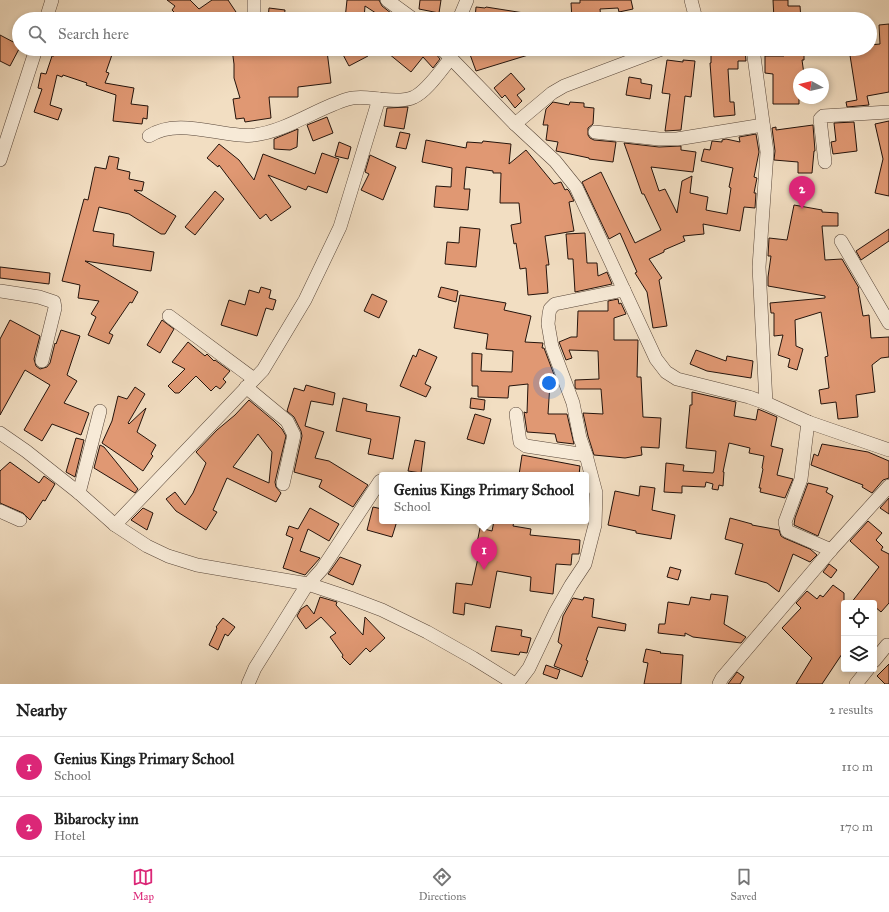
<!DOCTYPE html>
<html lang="en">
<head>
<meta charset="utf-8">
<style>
	:root { --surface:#fff; --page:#f2f2f2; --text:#222; --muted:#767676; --line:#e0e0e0; --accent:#db2777 }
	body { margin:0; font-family:"IM FELL Great Primer",serif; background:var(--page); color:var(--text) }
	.controls { position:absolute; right:12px; bottom:12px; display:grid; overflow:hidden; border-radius:4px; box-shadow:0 2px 6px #0003 }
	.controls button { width:36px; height:36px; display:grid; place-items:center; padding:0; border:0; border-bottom:1px solid var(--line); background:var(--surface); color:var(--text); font:20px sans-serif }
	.compass { position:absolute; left:793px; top:68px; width:36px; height:36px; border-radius:50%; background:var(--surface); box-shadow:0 2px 6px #0003; rotate:278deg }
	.you { position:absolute; left:549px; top:383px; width:14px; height:14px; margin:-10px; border:3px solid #fff; border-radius:50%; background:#1a73e8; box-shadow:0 0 0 6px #1a73e833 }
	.badge { display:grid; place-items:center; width:26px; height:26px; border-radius:50%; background:var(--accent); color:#fff; font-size:13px; font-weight:700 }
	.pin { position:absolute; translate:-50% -33px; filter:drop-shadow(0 1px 2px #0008) }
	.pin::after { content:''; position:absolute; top:21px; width:14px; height:12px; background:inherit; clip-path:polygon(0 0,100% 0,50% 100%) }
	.popup { position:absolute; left:379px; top:472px; width:210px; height:52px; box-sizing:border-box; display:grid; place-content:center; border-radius:4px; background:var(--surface); filter:drop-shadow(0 1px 3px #0005); font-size:13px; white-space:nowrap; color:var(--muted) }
	.popup b { font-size:15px; color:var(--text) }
	.popup::after { content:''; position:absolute; left:50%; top:100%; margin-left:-8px; border:8px solid transparent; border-top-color:var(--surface) }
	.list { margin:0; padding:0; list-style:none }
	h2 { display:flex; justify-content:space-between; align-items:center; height:52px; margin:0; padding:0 16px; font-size:17px }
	h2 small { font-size:13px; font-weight:400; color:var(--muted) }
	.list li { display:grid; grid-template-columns:26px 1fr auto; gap:12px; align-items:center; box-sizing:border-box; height:60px; padding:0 16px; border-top:1px solid var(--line) }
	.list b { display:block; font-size:15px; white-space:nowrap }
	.list p { margin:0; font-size:13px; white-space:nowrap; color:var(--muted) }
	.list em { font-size:13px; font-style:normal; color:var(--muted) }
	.icon { flex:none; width:22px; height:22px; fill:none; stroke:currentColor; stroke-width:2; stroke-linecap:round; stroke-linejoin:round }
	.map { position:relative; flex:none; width:889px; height:684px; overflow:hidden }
	.search { position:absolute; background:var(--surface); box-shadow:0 2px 6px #0003; left:12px; right:12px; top:12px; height:44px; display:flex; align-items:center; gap:10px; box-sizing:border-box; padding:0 14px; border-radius:22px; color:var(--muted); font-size:15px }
	.sheet { height:172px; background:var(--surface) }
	nav { display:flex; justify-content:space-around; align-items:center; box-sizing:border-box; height:56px; border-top:1px solid var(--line); background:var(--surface); font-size:11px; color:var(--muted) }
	nav a { display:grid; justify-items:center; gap:2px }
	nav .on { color:var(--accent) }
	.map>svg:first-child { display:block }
	.building { fill:#e09873; stroke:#24130b; fill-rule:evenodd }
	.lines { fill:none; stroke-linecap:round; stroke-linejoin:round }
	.minor-casing { stroke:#584639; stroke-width:14 }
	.minor { stroke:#f7ead7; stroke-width:13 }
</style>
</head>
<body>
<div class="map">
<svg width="889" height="684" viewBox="0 0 889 684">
	<rect width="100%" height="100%" fill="#f2dec2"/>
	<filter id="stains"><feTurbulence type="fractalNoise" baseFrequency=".005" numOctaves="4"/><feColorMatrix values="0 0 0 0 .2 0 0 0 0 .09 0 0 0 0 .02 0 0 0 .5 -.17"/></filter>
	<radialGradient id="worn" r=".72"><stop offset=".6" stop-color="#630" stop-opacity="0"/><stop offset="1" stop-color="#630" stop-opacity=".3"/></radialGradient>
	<!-- building -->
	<g class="building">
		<path d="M167 0H190L199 9 212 0H228L236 12 226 19H181L172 10 175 6Z"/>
		<path d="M347 0H379L382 6 396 17 395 19H385L365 6 364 19H345Z"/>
		<path d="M420 0H441L439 13 419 9Z"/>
		<path d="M580 0H631L633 9 619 12 618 8 600 9 601 19H572L571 3H580Z"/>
		<path d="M773 0H788V6H800L801 19H774Z"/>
		<path d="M476 7 485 8 486 7 524 13V19H475Z"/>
		<path d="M269 8 285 10 284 19H268Z"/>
		<path d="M889 24V92L867 96 869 105 847 107 846 102 857 100 849 49H870V45L880 44 879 25Z"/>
		<path d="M0 35 19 45V49L10 66 0 61Z"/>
		<path d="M57 49H114L106 72 109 73 105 83 134 88 131 104 148 106 147 119 143 118 142 124 113 121 116 95 86 85 87 83 63 75 62 77 57 75 50 105 62 109 58 120 34 112 42 89 38 88 41 73 46 74 52 56H54Z"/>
		<path d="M232 49H314L315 52 327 51 331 83 298 87V97H269L271 118 245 122 244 118 236 119 233 99 240 98 234 78V64Z"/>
		<path d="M340 49H365L368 56 349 66Z"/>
		<path d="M383 49H434L436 54 440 59 433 68 423 57 411 72Z"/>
		<path d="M468 49H537L538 52 476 71Z"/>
		<path d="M711 49H745L746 61H738V69H728L730 102H734L735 115 714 117 710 63H711Z"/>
		<path d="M784 49H804V60H802L804 74H799V104H773V74L765 73V56H784Z"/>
		<path d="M667 60 683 62V60L695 61 691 97 685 96 681 130 665 131 670 94 662 93Z"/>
		<path d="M511 73 525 89 517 95 522 101 515 108 505 95 502 98 494 88Z"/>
		<path d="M629 77 641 79V83L652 85 650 99 626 95Z"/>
		<path d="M553 102 569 105 570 102 584 103V107L594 108 593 124 588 128V135L590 138 594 140 616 142 613 162 589 159V158L556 151 558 142 546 140 548 125H543L546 109Z"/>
		<path d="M408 107 404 129 384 126 387 108Z"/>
		<path d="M327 117 333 133 313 141 307 125Z"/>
		<path d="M889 121V196L875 193 883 159 875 124Z"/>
		<path d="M854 122 857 151 833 154 831 142 836 141 834 123Z"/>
		<path d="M813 125 815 151H814L812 173H798V162L774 160 775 151 772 128 776 127V130Z"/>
		<path d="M298 129 297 147 290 150 274 149V139Z"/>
		<path d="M400 132 410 134 406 149 396 147Z"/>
		<path d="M756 134 759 152 754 177 757 178 754 193H756L755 208 744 207 740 231 703 224 704 234 683 236 685 241 664 250V252L649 259 662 278 659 280 667 326 653 328 647 292 635 273 637 272 620 233 609 239 582 182 601 172 635 243 661 230 644 194H642L624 143 659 147 681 146V150L696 152 693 172 651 167 659 191 665 189 677 213 682 181 692 176 690 193 708 197 706 210 727 214 731 188 729 187 733 168 701 161 704 149 710 150 712 141 722 142V140L726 139 740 142 739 137Z"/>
		<path d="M426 140 466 148 467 142 482 143 483 141 511 144 509 164 526 150 554 184 561 182 565 190 567 189 569 191 574 201 569 202 574 231 545 236 549 265H546L548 293 528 295 526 268 520 269 516 243 514 244 511 225 521 223 519 203H500L501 173H493V171L466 167 464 189H470L468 210 434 207 436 186 451 187 452 168 422 162Z"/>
		<path d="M339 142 351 147 348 159 335 156Z"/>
		<path d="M219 144 239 160 254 180 263 154 315 174 322 153 339 159 327 193 308 186 306 190 268 175 291 207 271 221 266 214 260 219 219 165 218 167 207 158Z"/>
		<path d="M370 155 396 167 383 200 361 190 369 174 365 172Z"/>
		<path d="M109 156 119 158 117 169 130 172 129 179 144 182 142 191 134 190 176 216 165 234H161L129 214 99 207 93 231 114 234 113 246 154 252 151 271 85 261 138 292 132 303 130 302 109 333 113 335 109 344 88 335 96 317 91 314 99 301 78 298 80 285 62 281 84 199 88 200 95 167 106 169Z"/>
		<path d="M215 191 224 199 195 235 185 227Z"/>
		<path d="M794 205 822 210V212L838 213V226H822L825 260 842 259 859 288H858L863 316 869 315 871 338 889 337V357L881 358 872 365 875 392 856 395 858 417 838 419 836 402 821 404 819 390 829 388 825 357 828 356 821 312 795 320 796 346 803 349 797 370 788 367 790 359 778 355 783 335 774 336V313H771L770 303 825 298V296L768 286V277L771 256H768L769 238 787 240Z"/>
		<path d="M460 227 480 229 476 267 445 264 447 242 459 243Z"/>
		<path d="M889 229V241L861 260 856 251Z"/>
		<path d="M585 233 587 263H597L598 276 607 272 612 284 575 292 573 259H568L566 234Z"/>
		<path d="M0 267 50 273 49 284 0 278Z"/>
		<path d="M261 287 271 290 269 298 276 300 273 310 266 308 257 336 221 325 229 300 245 305 249 290 259 293Z"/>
		<path d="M441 287 458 291 456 302 438 297Z"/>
		<path d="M372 294 387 301 379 318 364 311Z"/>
		<path d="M460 295 506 303 504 310 531 316 525 342 543 343 542 348H544L556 380V382L550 383 548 414H567L574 444 557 442 555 434 527 432 524 412 527 413 528 384 509 386 508 398 478 397V386H472V353L482 354 481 371 512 372 513 351 486 349 488 334 454 328Z"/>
		<path d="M618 299 619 304 621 303 626 314 614 318V340H638L637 377H641L643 417 661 418 659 448 641 447 642 455 625 458 594 455 588 436 583 413 603 414 601 389H576L575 387V380L599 379 598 351 569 350 572 358 566 360 559 342 571 337H577L578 311H608V301Z"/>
		<path d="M10 320 40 336 34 359 36 366 40 369 47 367 50 363 55 343 56 344 61 330 80 336 67 375 77 381 64 403 89 413 81 435 52 424 42 441 24 430 50 385 25 370 0 415V339Z"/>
		<path d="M162 320 174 329 160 353 147 345Z"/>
		<path d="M188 342 205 356 207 354 214 361 215 360 230 371 223 379 226 382 220 389 216 386 211 391 196 376 179 393H175L168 386 185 369 172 362Z"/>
		<path d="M419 349 437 357 425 384 431 387 426 397 400 386 413 355 416 357Z"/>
		<path d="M696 350 726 361 727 356 753 361 751 378 707 371 690 364Z"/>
		<path d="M306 385 335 393 333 405 311 401 305 426 324 432 315 458 329 461 368 485 353 507 319 487 322 480 294 472 302 436 301 431 294 417 287 411 294 388 304 391Z"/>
		<path d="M135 387 145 394 128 423 129 424 146 408 137 432 156 445 151 454 153 456 143 471 102 443 112 421 118 396 127 399Z"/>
		<path d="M692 392 736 402 734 416 756 420 758 409 777 417 771 446 783 449 777 475 793 479 785 498 760 492 761 488H759L763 469 762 468 764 456 749 453 750 448 729 443 723 472H724L723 486 719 485 718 490 712 489 713 484 706 482 705 487 682 486V493L664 492 666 463 684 465 683 471 713 473 714 471 716 451 686 448 690 405H692Z"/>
		<path d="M343 398 367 404 366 411 400 417 393 459 368 454 371 439 336 431Z"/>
		<path d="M471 398 485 400 484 410 470 408Z"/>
		<path d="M249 400 274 421 282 429 286 436 275 482 276 487 281 493 276 502 227 478 213 510 217 512 206 530 176 511 166 499 175 492 185 505 193 493 206 463 196 452 217 430 235 415ZM258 434 272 452 269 483 233 467Z"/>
		<path d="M475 414 491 419 484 444 467 439Z"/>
		<path d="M76 438 84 440 75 477 66 472Z"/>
		<path d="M415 440 425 442 421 473 408 471Z"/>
		<path d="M822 444 868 452 889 461V478L883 480 872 493 862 487 863 485 811 465 814 454 818 456Z"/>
		<path d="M100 445 104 447 138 489 135 493 94 468Z"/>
		<path d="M522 455 580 466 579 475H519Z"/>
		<path d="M10 462 39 483 44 476 55 484 45 501 43 500 30 520 23 513 0 503V471Z"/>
		<path d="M808 483 828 488 826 492 833 496 818 536 794 525 795 518Z"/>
		<path d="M640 486 655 488 652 510 675 515 671 539 636 533V531L608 525 615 491 639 496Z"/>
		<path d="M889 498V514L880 508Z"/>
		<path d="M373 507 382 509V521H397L392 537 367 530Z"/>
		<path d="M143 508 153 513 147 530 131 520Z"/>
		<path d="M310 508 339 524 329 541 308 529 300 551 320 558 305 575 283 568 293 538 286 535 289 526 298 529Z"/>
		<path d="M730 518 752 524V525L779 530 781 536 784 538 810 549 817 555 810 562 793 554 779 592 767 583 735 574 743 544 725 539Z"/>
		<path d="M494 521H514L513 526 531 529 530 535 580 540 579 554H572L571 565 556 564 553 594 530 591 531 577 497 571 490 608 465 603 464 615 453 613 456 583 472 585 480 549 476 548 480 528 492 531Z"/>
		<path d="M868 521 882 533 876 540 883 547 881 550 889 554V603L881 612 874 606V603H851L879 567 850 541Z"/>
		<path d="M340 557 361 565 353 585 328 574Z"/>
		<path d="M829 564 837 570 831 578 823 572Z"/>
		<path d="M670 567 681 570 678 580 667 577Z"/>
		<path d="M833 585 844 593V651L822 684H796L812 658 782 628 801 608 796 603 807 591 817 599 820 595 823 597Z"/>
		<path d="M711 594 728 596 724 624 746 637 741 643 693 637 685 633V636L658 633 659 624H665L668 602 689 605 691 597 710 600Z"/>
		<path d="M320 597 337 602 336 605 363 635 365 617 385 638 370 652 366 648 350 665 342 657 343 655 330 637 336 633 321 617 306 629 297 616 301 609 307 605 314 614Z"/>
		<path d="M584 597 594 599 592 617 626 624 625 631 598 627 586 660 588 661 582 677 554 666 562 645 558 642 563 616 573 598 583 600Z"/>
		<path d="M223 618 235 627 228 636 225 634 218 650 209 645 217 628 216 627Z"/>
		<path d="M496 626 522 630 521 636 531 638 527 653 520 652 519 655 491 651Z"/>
		<path d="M646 649 661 652 660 653 683 655 681 684H644L648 663 643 662Z"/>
		<path d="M889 664V684H885L877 676Z"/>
		<path d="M546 665 560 670 557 679 543 674Z"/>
		<path d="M737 672 744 677 740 684H728Z"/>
	</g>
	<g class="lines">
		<defs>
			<g id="minor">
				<path d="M387 0 413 19"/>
				<path d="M691 0 696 19"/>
				<path d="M254 12V0"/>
				<path d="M46 19 52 0"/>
				<path d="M459 19 467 0"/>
				<path d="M739 19H741"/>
				<path d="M442 49 515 124 555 161 576 187 656 359 666 372 677 379 749 397 766 403 808 422 889 450"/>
				<path d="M753 49 767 152 759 267 766 403"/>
				<path d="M515 124 552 93 564 86 662 49"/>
				<path d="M595 132 659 139H677L763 125"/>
				<path d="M149 136C175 119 211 133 239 135 244 135 249 136 254 135 287 131 317 108 348 99 358 96 369 98 379 99"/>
				<path d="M0 160 36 49"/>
				<path d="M825 162 820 119 823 116 889 112"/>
				<path d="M841 241 889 323"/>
				<path d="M0 291 39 297 54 302 55 308 42 361"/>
				<path d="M169 316 254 379"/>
				<path d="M246 387 287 421 294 435 283 484"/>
				<path d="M516 414 520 442 526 446 586 455"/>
				<path d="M808 422 801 479 785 522 787 531 831 550"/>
				<path d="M0 433 26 451 79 493 115 525 147 546 168 556 197 565 308 584 353 599 382 610 427 632 473 658 515 684"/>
				<path d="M79 493 100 411"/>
				<path d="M0 511 20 520"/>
				<path d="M115 525 263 370 305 300 340 227 379 99C389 100 404 102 414 97 427 91 441 70 451 58"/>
				<path d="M874 661 887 645"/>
				<path d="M248 684 255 668 305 588 322 569 380 481"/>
				<path d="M517 684 529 668 555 613 571 585 585 564 595 525 596 493 586 455 580 438 573 403 552 347 548 324 549 314 550 309 555 304 624 290"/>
				<path d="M719 684 722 678 831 550 889 486"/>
				<path d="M856 684 868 669"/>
			</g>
		</defs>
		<!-- minor casing -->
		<use href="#minor" class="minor-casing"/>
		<!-- minor -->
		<use href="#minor" class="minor"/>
	</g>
	<rect width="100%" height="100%" filter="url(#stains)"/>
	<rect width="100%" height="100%" fill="url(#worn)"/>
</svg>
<div class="controls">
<button><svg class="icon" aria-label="locate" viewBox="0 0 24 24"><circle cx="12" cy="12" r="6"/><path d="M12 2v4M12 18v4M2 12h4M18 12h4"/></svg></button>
<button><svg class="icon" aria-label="layers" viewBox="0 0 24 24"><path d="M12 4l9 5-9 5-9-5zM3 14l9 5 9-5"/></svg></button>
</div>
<svg class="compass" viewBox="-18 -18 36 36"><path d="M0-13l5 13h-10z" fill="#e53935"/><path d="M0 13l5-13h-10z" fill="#767676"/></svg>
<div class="you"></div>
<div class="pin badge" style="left:484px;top:570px">1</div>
<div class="popup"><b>Genius Kings Primary School</b>School</div>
<div class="pin badge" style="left:802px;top:209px">2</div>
<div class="search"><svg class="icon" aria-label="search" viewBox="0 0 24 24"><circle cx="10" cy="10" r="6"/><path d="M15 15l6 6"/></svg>Search here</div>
</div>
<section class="sheet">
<h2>Nearby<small>2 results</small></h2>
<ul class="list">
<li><span class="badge">1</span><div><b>Genius Kings Primary School</b><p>School</p></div><em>110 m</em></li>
<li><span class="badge">2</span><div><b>Bibarocky inn</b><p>Hotel</p></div><em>170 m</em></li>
</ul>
</section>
<nav>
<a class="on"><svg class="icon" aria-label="map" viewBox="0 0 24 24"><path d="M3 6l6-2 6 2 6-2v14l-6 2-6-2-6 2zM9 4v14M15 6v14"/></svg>Map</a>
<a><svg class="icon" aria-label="directions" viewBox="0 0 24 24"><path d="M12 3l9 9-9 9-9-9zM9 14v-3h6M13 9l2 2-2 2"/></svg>Directions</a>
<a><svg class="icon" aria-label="saved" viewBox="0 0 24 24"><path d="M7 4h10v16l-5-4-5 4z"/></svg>Saved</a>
</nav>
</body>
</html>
